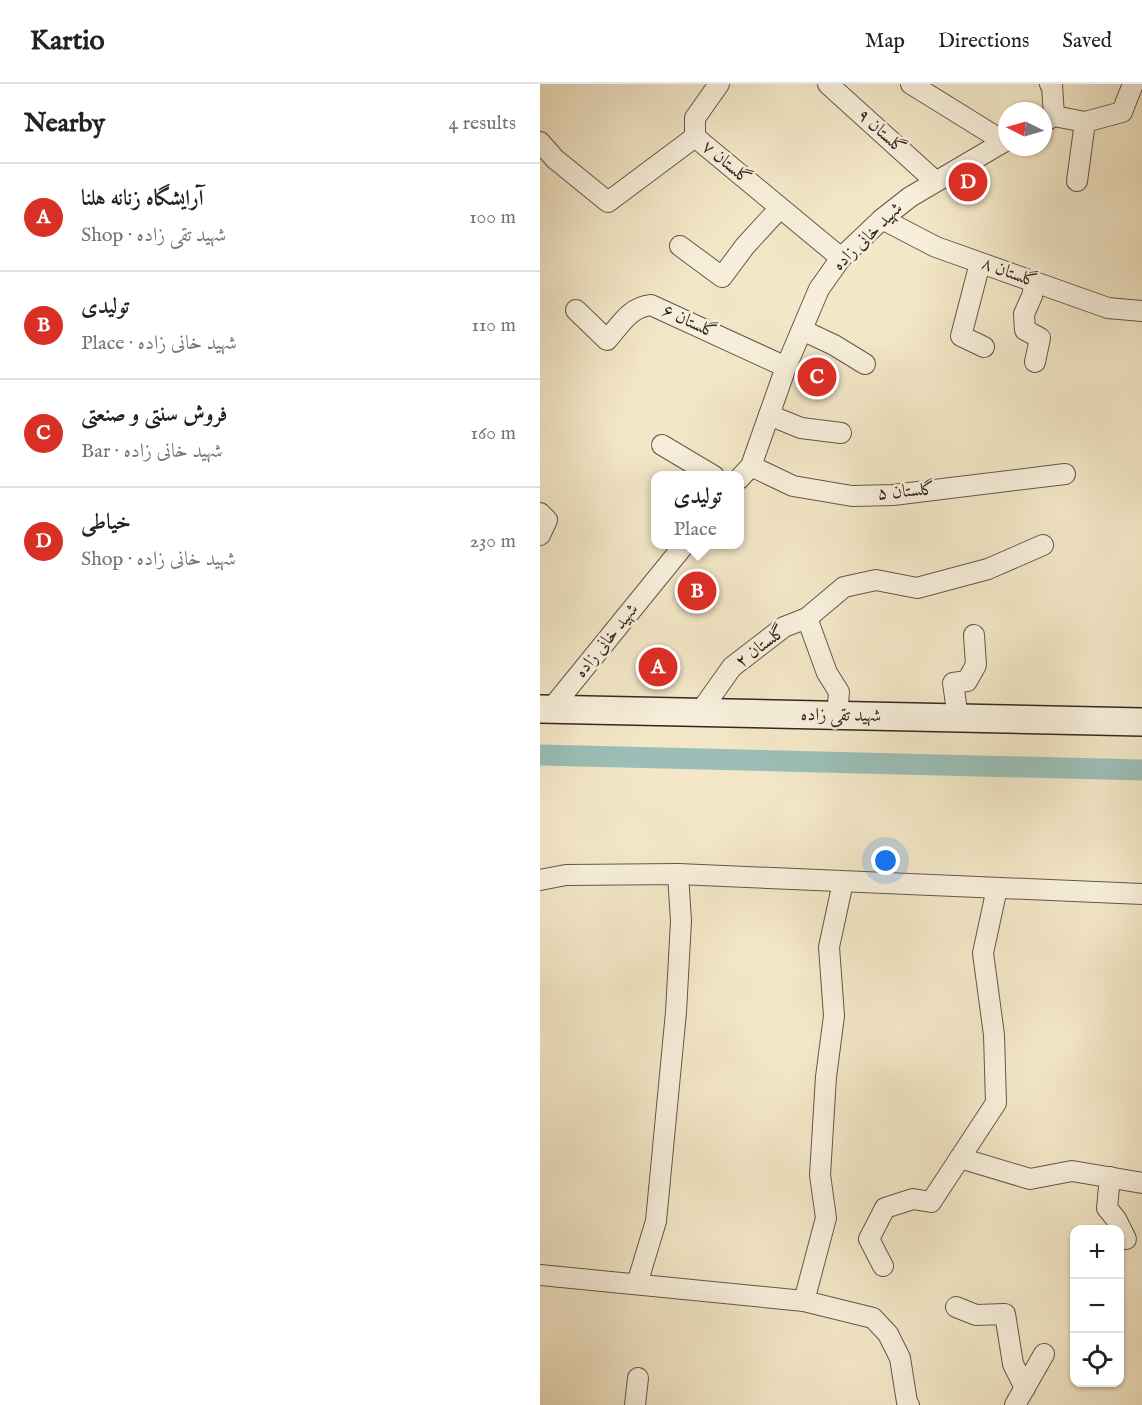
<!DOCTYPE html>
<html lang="en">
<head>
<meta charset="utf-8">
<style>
	:root { --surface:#fff; --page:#f2f2f2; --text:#222; --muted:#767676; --line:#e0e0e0; --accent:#d93025 }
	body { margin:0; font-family:"IM FELL English",Amiri,serif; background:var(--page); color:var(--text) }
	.controls { position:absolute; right:18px; bottom:18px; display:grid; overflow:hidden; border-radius:12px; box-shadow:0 2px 4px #0004 }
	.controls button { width:54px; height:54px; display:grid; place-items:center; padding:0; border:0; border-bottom:2px solid var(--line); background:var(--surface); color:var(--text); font:30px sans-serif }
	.compass { position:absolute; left:458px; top:18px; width:54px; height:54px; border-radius:50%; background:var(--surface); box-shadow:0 2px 4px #0004; rotate:275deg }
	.you { position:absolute; left:346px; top:777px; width:21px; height:21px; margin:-15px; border:4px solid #fff; border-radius:50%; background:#1a73e8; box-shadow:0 0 0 9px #1a73e833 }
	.badge { display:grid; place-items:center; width:39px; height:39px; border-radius:50%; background:var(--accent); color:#fff; font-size:20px; font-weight:700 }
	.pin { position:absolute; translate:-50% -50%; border:3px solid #fff; box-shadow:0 2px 6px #0006 }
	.popup { position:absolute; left:111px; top:387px; width:93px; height:78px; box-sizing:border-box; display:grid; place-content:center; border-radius:12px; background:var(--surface); filter:drop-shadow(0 2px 4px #0005); font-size:20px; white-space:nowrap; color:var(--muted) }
	.popup b { font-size:22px; color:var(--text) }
	.popup::after { content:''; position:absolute; left:50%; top:100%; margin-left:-12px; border:12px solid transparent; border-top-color:var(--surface) }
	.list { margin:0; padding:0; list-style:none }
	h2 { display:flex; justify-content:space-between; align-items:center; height:78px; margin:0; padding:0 24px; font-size:26px }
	h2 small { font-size:20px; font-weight:400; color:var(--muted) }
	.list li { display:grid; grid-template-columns:39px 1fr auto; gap:18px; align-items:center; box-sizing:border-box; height:108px; padding:0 24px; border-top:2px solid var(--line) }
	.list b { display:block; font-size:22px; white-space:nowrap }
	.list p { margin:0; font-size:20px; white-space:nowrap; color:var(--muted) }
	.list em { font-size:20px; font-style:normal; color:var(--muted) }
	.icon { flex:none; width:33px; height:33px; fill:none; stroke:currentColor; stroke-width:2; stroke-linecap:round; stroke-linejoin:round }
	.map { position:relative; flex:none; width:602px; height:1321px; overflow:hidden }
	header { display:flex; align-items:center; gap:36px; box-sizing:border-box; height:84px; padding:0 30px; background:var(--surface); border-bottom:2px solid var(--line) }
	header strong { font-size:28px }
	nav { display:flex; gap:33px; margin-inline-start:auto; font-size:21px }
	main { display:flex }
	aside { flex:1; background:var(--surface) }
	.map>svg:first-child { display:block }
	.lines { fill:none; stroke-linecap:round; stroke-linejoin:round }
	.canal { stroke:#9bbfb7; stroke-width:21 }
	.street-casing { stroke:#64574a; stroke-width:22 }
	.secondary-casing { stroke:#342721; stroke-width:30 }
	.street { stroke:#f7efdb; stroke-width:20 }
	.secondary { stroke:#f7efdb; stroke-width:27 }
	.labels { text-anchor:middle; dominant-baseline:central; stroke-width:5; stroke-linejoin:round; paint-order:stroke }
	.street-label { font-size:18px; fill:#342721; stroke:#f7efdb }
</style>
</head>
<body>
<header>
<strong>Kartio</strong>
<nav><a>Map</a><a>Directions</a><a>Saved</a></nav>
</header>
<main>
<aside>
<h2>Nearby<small>4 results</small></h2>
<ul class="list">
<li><span class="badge">A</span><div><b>آرایشگاه زنانه هلنا</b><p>Shop · شهید تقی زاده</p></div><em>100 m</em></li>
<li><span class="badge">B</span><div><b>تولیدی</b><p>Place · شهید خانی زاده</p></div><em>110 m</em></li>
<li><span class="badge">C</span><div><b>فروش سنتی و صنعتی</b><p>Bar · شهید خانی زاده</p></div><em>160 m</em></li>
<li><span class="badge">D</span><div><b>خیاطی</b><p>Shop · شهید خانی زاده</p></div><em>230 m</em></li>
</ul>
</aside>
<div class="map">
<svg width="602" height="1321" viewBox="0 0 602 1321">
	<rect width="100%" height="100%" fill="#f3e7c7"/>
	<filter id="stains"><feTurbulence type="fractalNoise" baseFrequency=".00333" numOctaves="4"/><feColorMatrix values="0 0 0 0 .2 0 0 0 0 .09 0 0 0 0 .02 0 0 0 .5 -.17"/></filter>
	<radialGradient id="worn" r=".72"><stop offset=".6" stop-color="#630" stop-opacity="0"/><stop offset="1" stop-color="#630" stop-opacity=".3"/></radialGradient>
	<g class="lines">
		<!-- canal -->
		<path class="canal" d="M0 671 602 686"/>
		<defs>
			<g id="street">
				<path d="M288 0 395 97"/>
				<path d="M371 0 463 57"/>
				<path d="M510 0 512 1 514 32"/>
				<path d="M503 38 514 32 545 38 582 28 593 0"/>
				<path d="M155 53V34L179 0"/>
				<path d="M0 58 15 75 68 118 155 53 301 174"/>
				<path d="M537 97 545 38"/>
				<path d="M342 135 396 163 568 224 602 227"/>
				<path d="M140 162 182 193 205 162 240 124"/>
				<path d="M440 179 421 252 444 263"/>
				<path d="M36 226 67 256C81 240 90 223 111 221L246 283"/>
				<path d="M262 246 294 261 325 280"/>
				<path d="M495 278 500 254 485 246 484 230 492 212 495 198"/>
				<path d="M229 331 261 344 301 349"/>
				<path d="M122 361 174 392"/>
				<path d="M211 382 253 402 312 412 353 411 525 390"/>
				<path d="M199 395 211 382 246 283 279 205 301 174 342 135 370 113 467 56"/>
				<path d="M0 429 7 436 0 451"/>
				<path d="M267 534 287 589 299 608 297 632"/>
				<path d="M11 625 145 460"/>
				<path d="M160 628 192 583 244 543 267 534 304 503 336 496 377 504 448 485 503 461"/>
				<path d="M418 634 413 599 427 597 436 581 434 551"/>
				<path d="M0 796 26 791 138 790 602 810"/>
				<path d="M420 1074 490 1095 532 1087 602 1099"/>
				<path d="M570 1093 567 1124 576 1135 586 1155"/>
				<path d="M343 1182 329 1155 345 1124 373 1115 391 1118 456 1019 454 951 443 869 457 804"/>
				<path d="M0 1191 264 1217 333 1234 348 1250 360 1274 367 1318 369 1321"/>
				<path d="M97 1200 116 1137 136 928 141 837 138 790"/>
				<path d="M264 1217 286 1134 280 1091 286 993 294 932 289 863 303 798"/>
				<path d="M416 1223 436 1231 465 1230 473 1280 485 1304"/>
				<path d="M95 1321 98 1294"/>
				<path d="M475 1321 504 1270"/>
			</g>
			<path id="secondary" d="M0 625 602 638"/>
		</defs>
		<!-- street casing -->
		<use href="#street" class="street-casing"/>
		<!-- secondary casing -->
		<use href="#secondary" class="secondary-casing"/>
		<!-- street -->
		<use href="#street" class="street"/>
		<!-- secondary -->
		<use href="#secondary" class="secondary"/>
	</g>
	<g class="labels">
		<!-- street labels -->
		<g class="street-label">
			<text transform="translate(341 48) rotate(42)">گلستان ۹</text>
			<text transform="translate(186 79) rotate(40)">گلستان ٧</text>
			<text transform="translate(328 153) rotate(-44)">شهید خانی زاده</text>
			<text transform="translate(469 189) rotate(20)">گلستان ۸</text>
			<text transform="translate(149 238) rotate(25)">گلستان ۶</text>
			<text transform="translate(366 408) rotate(-5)">گلستان ۵</text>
			<text transform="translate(67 557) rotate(-51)">شهید خانی زاده</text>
			<text transform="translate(221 563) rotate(-37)">گلستان ۲</text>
			<text transform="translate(301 632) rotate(1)">شهید تقی زاده</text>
		</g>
	</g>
	<rect width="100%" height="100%" filter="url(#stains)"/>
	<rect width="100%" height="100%" fill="url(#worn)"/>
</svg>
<div class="controls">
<button>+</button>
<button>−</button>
<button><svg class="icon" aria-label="locate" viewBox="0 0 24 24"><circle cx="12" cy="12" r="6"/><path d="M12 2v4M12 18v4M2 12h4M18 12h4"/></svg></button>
</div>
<svg class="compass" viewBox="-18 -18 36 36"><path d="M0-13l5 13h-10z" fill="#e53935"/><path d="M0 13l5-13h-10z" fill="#767676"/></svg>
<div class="you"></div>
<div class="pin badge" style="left:118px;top:583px">A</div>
<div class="pin badge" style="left:157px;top:507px">B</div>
<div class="popup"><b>تولیدی</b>Place</div>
<div class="pin badge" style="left:277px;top:293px">C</div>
<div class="pin badge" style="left:428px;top:98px">D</div>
</div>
</main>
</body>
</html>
